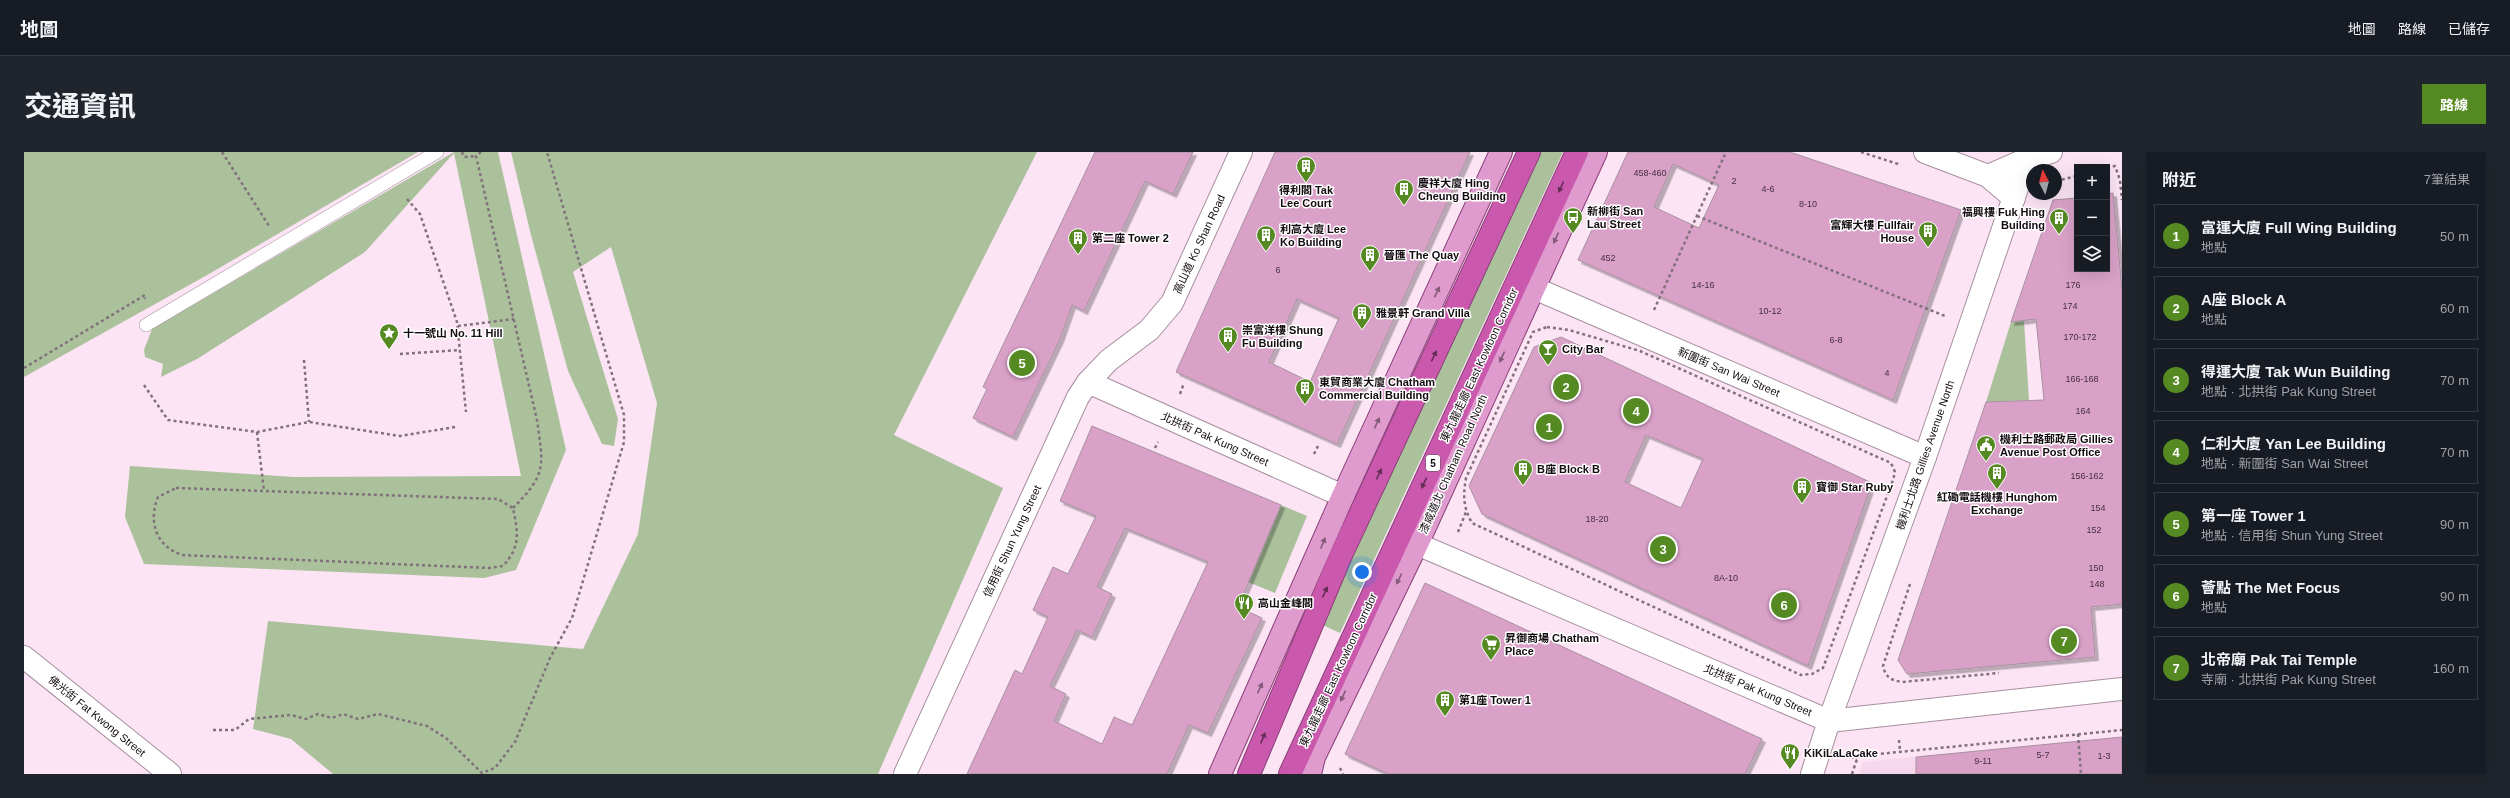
<!DOCTYPE html>
<html lang="zh-TW">
<head>
<meta charset="utf-8">
<style>
	:root { --surface:#171b24; --page:#20242c; --text:#f1f3f6; --muted:#9ea1a6; --line:#363941; --accent:#558a22 }
	body { margin:0; font-family:Helvetica,"Noto Sans TC",sans-serif; background:var(--page); color:var(--text) }
	.controls { position:absolute; right:12px; top:12px; display:grid; overflow:hidden; border-radius:0px; box-shadow:0 4px 16px #0002 }
	.controls button { width:36px; height:36px; display:grid; place-items:center; padding:0; border:0; border-bottom:1px solid var(--line); background:var(--surface); color:var(--text); font:20px sans-serif }
	.compass { position:absolute; left:2002px; top:12px; width:36px; height:36px; border-radius:50%; background:var(--surface); box-shadow:0 4px 16px #0002; rotate:354deg }
	.you { position:absolute; left:1338px; top:420px; width:14px; height:14px; margin:-10px; border:3px solid #fff; border-radius:50%; background:#1a73e8; box-shadow:0 0 0 6px #1a73e833 }
	.badge { display:grid; place-items:center; width:26px; height:26px; border-radius:50%; background:var(--accent); color:#fff; font-size:13px; font-weight:700 }
	.pin { position:absolute; translate:-50% -50%; border:2px solid #fff; box-shadow:0 1px 4px #0006 }
	.list { margin:0; padding:0; list-style:none }
	h2 { display:flex; justify-content:space-between; align-items:center; height:52px; margin:0; padding:0 16px; font-size:17px }
	h2 small { font-size:13px; font-weight:400; color:var(--muted) }
	.list li { display:grid; grid-template-columns:26px 1fr auto; gap:12px; align-items:center; box-sizing:border-box; height:64px; margin:0 8px 8px; padding:0 8px; border:1px solid var(--line); border-radius:0px }
	.list b { display:block; font-size:15px; white-space:nowrap }
	.list p { margin:0; font-size:13px; white-space:nowrap; color:var(--muted) }
	.list em { font-size:13px; font-style:normal; color:var(--muted) }
	.icon { flex:none; width:22px; height:22px; fill:none; stroke:currentColor; stroke-width:2; stroke-linecap:round; stroke-linejoin:round }
	.map { position:relative; flex:none; width:2098px; height:622px; overflow:hidden; border-radius:0px }
	header { display:flex; align-items:center; gap:24px; box-sizing:border-box; height:56px; padding:0 20px; background:var(--surface); border-bottom:1px solid var(--line) }
	header strong { font-size:19px }
	nav { display:flex; gap:22px; margin-inline-start:auto; font-size:14px }
	.intro { display:flex; align-items:center; justify-content:space-between; box-sizing:border-box; height:96px; padding:0 24px }
	h1 { margin:0; font-size:28px }
	.button { padding:10px 18px; border-radius:0px; background:var(--accent); color:#fff; font-size:14px; font-weight:700 }
	main { display:flex; gap:24px; padding:0 24px }
	aside { flex:1; background:var(--surface); border-radius:0px; box-shadow:0 4px 16px #0002 }
	.map>svg:first-child { display:block }
	.built { fill:#f6d7ec }
	.green { fill:#aac19c }
	.building { fill:#d9a1c8; stroke:#a791a0; fill-rule:evenodd; filter:url(#shadow) }
	.lines { fill:none; stroke-linecap:round; stroke-linejoin:round }
	.lane-casing { stroke:#a6909f; stroke-width:14 }
	.street-casing { stroke:#a6909f; stroke-width:24 }
	.secondary-casing { stroke:#a6909f; stroke-width:24 }
	.primary-casing { stroke:#8a3e77; stroke-width:24 }
	.highway-casing { stroke:#8a3e77; stroke-width:24 }
	.path { stroke:#81717b; stroke-width:2.5; stroke-dasharray:3 3; stroke-linecap:butt }
	.lane { stroke:#fff; stroke-width:13 }
	.street { stroke:#fff; stroke-width:22 }
	.secondary { stroke:#fff; stroke-width:22 }
	.primary { stroke:#df9bce; stroke-width:22 }
	.highway { stroke:#ca59ae; stroke-width:22 }
	.oneway { fill:#652e57 }
	.oneway2 { fill:#835a78 }
	.labels { text-anchor:middle; dominant-baseline:central; stroke-width:3; stroke-linejoin:round; paint-order:stroke }
	.number-label { font-size:9px; fill:#44303e }
	.shield { fill:#fff; stroke:#5a5458; stroke-width:1 }
	.shield-label { font-size:10px; font-weight:bold; fill:#130b10 }
	.poi-label { font-size:11px; font-weight:bold; fill:#130b10; stroke:#fff; text-anchor:start }
	.street-label { font-size:11px; fill:#130b10; stroke:#fff }
</style>
</head>
<body>
<header>
<strong>地圖</strong>
<nav><a>地圖</a><a>路線</a><a>已儲存</a></nav>
</header>
<div class="intro"><h1>交通資訊</h1><a class="button">路線</a></div>
<main>
<div class="map">
<svg width="2098" height="622" viewBox="0 0 2098 622">
	<defs>
		<filter id="shadow"><feDropShadow dx="3.5" dy="3.5" stdDeviation="0" flood-color="#0004"/></filter>
	</defs>
	<rect width="100%" height="100%" fill="#fce4f4"/>
	<!-- built -->
	<path class="built" d="M1929 601 1931 622H1835L1839 610Z"/>
	<!-- green -->
	<g class="green">
		<path d="M0 0H394L185 122 0 225Z"/>
		<path d="M430 0H474L542 298 492 418 460 426 120 412 101 365 106 314 269 325 497 324 430 1 341 100 173 207 137 225 139 212 121 205 120 198 128 177Z"/>
		<path d="M487 0H1013L870 283 979 336 854 622H309L267 587 229 577 244 469 559 497 614 382 633 251 587 95 549 120 594 267 590 294 578 292 544 219 507 83Z"/>
		<path d="M1507 0H1539L1316 481 1290 469Z"/>
		<path d="M2000 169 2005 248 1962 250 1987 170Z"/>
		<path d="M1257 353 1283 364 1251 441 1224 430Z"/>
	</g>
	<!-- building -->
	<g class="building">
		<path d="M1071 0H1169L1149 42 1121 29 1060 159 1048 153 1036 187 989 285 949 266 963 237 959 235Z"/>
		<path d="M1251 0H1446L1313 292 1152 220ZM1273 147 1315 166 1286 230 1245 210Z"/>
		<path d="M1604 0H1766L1937 58 1869 248 1554 108ZM1649 12 1695 33 1675 76 1630 55Z"/>
		<path d="M2089 41 2098 137V452L2067 455 2071 505 1883 522 1874 508 1962 250 2020 248 2012 167 1987 170 2029 48 2053 46V117H2083V42Z"/>
		<path d="M1537 185 1848 331 1784 514 1458 362 1445 334 1510 195ZM1622 283 1679 307 1657 356 1601 330Z"/>
		<path d="M1068 274 1257 353 1214 455 1238 466 1184 581 1165 573 1143 622H943L991 518 998 522 1024 465 1009 458 1029 415 1044 422 1072 364 1036 349ZM1101 376 1184 410 1108 573 1090 565 1078 592 1030 569 1042 542 1026 534 1053 478 1068 485 1088 442 1073 435Z"/>
		<path d="M1401 431 1738 587 1721 622H1364L1321 602Z"/>
		<path d="M2098 585V622H1892V605Z"/>
	</g>
	<g class="lines">
		<defs>
			<path id="lane" d="M122 173 413 0"/>
			<g id="street">
				<path d="M1964 24 1990 46"/>
				<path d="M1510 136 1901 305"/>
				<path d="M1064 230 1085 208 1125 178 1148 151 1217 0"/>
				<path d="M1393 392 1805 569 2098 537"/>
			</g>
			<g id="secondary">
				<path d="M1901 0 1964 24 2003 7 2027 0"/>
				<path d="M0 505 146 622"/>
				<path d="M881 622 1054 245 1064 230 1319 344"/>
				<path d="M1788 622 1805 569 1901 305 2003 7"/>
			</g>
			<g id="primary">
				<path d="M1196 622 1319 344 1477 0"/>
				<path d="M1286 622 1290 605 1395 388 1572 0"/>
			</g>
			<g id="highway">
				<path d="M1225 622 1317 403 1505 0"/>
				<path d="M1266 622 1553 0"/>
			</g>
		</defs>
		<!-- lane casing -->
		<use href="#lane" class="lane-casing"/>
		<!-- street casing -->
		<use href="#street" class="street-casing"/>
		<!-- secondary casing -->
		<use href="#secondary" class="secondary-casing"/>
		<!-- primary casing -->
		<use href="#primary" class="primary-casing"/>
		<!-- highway casing -->
		<use href="#highway" class="highway-casing"/>
		<!-- path -->
		<g class="path">
			<path d="M198 0 245 74"/>
			<path d="M438 0 440 5 452 4"/>
			<path d="M457 0 452 4 513 268C519 313 524 321 489 356"/>
			<path d="M1837 0 1877 13"/>
			<path d="M2083 16 2091 14 2096 28 2098 48"/>
			<path d="M2032 29 2053 24"/>
			<path d="M383 47 396 62 433 170 442 260"/>
			<path d="M1673 64 1921 164"/>
			<path d="M1630 158 1702 0"/>
			<path d="M434 174 490 167"/>
			<path d="M1523 175 1545 178 1616 199 1867 311 1871 320 1869 328 1799 516 1788 522 1777 523 1448 371C1439 355 1439 344 1442 326L1509 180Z"/>
			<path d="M376 202 436 198"/>
			<path d="M280 208 285 270"/>
			<path d="M0 216 121 143V147"/>
			<path d="M120 233 144 268 233 280 285 270 376 284 431 275"/>
			<path d="M1156 242 1160 231"/>
			<path d="M233 280 240 339"/>
			<path d="M1131 296 1134 290"/>
			<path d="M1290 302 1295 292"/>
			<path d="M152 336 474 347 489 356C494 381 497 394 479 414L465 416 158 403C132 394 124 370 134 345Z"/>
			<path d="M1434 380 1442 360"/>
			<path d="M1886 432 1859 514C1862 526 1867 528 1878 530L1975 521"/>
			<path d="M189 578H211L225 567 267 563 282 567 294 562 308 566 319 562 334 567 354 562 403 574 422 586 458 621 471 616 491 590 526 506 548 466 600 290V263L523 0"/>
			<path d="M2054 582 2057 622"/>
			<path d="M1875 588 1876 599"/>
			<path d="M1821 603 1833 607"/>
			<path d="M1316 616 1319 622"/>
			<path d="M1828 622 1834 604 2098 578"/>
		</g>
		<!-- lane -->
		<use href="#lane" class="lane"/>
		<!-- street -->
		<use href="#street" class="street"/>
		<!-- secondary -->
		<use href="#secondary" class="secondary"/>
		<!-- primary -->
		<use href="#primary" class="primary"/>
		<!-- highway -->
		<use href="#highway" class="highway"/>
	</g>
	<!-- one-way arrows -->
	<defs><path id="oneway-solid" d="M-6-.8H1V-3.2L6.5 0L1 3.2V.8H-6Z"/></defs>
	<g class="oneway">
		<use href="#oneway-solid" transform="translate(1537 35) rotate(115)"/>
		<use href="#oneway-solid" transform="translate(1410 204) rotate(-65)"/>
		<use href="#oneway-solid" transform="translate(1355 322) rotate(-65)"/>
		<use href="#oneway-solid" transform="translate(1400 331) rotate(115)"/>
		<use href="#oneway-solid" transform="translate(1301 440) rotate(-66)"/>
		<use href="#oneway-solid" transform="translate(1239 586) rotate(-68)"/>
	</g>
	<g class="oneway2">
		<use href="#oneway-solid" transform="translate(1532 86) rotate(115)"/>
		<use href="#oneway-solid" transform="translate(1413 140) rotate(-65)"/>
		<use href="#oneway-solid" transform="translate(1478 205) rotate(115)"/>
		<use href="#oneway-solid" transform="translate(1353 271) rotate(-65)"/>
		<use href="#oneway-solid" transform="translate(1299 391) rotate(-67)"/>
		<use href="#oneway-solid" transform="translate(1375 427) rotate(116)"/>
		<use href="#oneway-solid" transform="translate(1236 536) rotate(-65)"/>
		<use href="#oneway-solid" transform="translate(1319 544) rotate(115)"/>
	</g>
	<!-- icons -->
	<defs>
		<symbol id="building-pin" viewBox="-11 -11 22 30"><path d="M0 17L-7.5 6A9.5 9.5 0 1 1 7.5 6Z" fill="#558a22" stroke="#fff"/><path d="M-4-6H4V6H1V3H-1V6H-4ZM-2.5-4.3h1.7v1.8h-1.7ZM.8-4.3h1.7v1.8H.8ZM-2.5-1h1.7V.8h-1.7ZM.8-1h1.7V.8H.8Z" fill="#fff"/></symbol>
		<symbol id="bus-pin" viewBox="-11 -11 22 30"><path d="M0 17L-7.5 6A9.5 9.5 0 1 1 7.5 6Z" fill="#558a22" stroke="#fff"/><path d="M-5-6H5V4H4V6H2V4H-2V6H-4V4H-5ZM-3.5-4V0h7V-4ZM-3.5 1.2v1.5H-2V1.2ZM2 1.2v1.5H3.5V1.2Z" fill="#fff"/></symbol>
		<symbol id="sight-pin" viewBox="-11 -11 22 30"><path d="M0 17L-7.5 6A9.5 9.5 0 1 1 7.5 6Z" fill="#558a22" stroke="#fff"/><path d="M0-6L1.8-2.2L6-1.7L2.9 1.2L3.7 5.4L0 3.3L-3.7 5.4L-2.9 1.2L-6-1.7L-1.8-2.2Z" fill="#fff"/></symbol>
		<symbol id="bar-pin" viewBox="-11 -11 22 30"><path d="M0 17L-7.5 6A9.5 9.5 0 1 1 7.5 6Z" fill="#558a22" stroke="#fff"/><path d="M-6-5H6L.8 .8V4.5H3.5V6h-7V4.5H-.8V.8Z" fill="#fff"/></symbol>
		<symbol id="civic-pin" viewBox="-11 -11 22 30"><path d="M0 17L-7.5 6A9.5 9.5 0 1 1 7.5 6Z" fill="#558a22" stroke="#fff"/><path d="M-.6-6.5H3V-4.5H.6V-3L4-1V1h2V6H-6V1h2V-1L-.6-3ZM-1.2 2.5V6h2.4V2.5Z" fill="#fff"/></symbol>
		<symbol id="restaurant-pin" viewBox="-11 -11 22 30"><path d="M0 17L-7.5 6A9.5 9.5 0 1 1 7.5 6Z" fill="#558a22" stroke="#fff"/><path d="M-5-6h1v4h1v-4h1v4h1v-4h1v5L-1.5 .5V6h-2V.5L-5-1ZM5-6V6H3V1.5H1.5Q1.5-4 5-6Z" fill="#fff"/></symbol>
		<symbol id="supermarket-pin" viewBox="-11 -11 22 30"><path d="M0 17L-7.5 6A9.5 9.5 0 1 1 7.5 6Z" fill="#558a22" stroke="#fff"/><path d="M-6-5.5h2.5l.6 2H6L4.5 2H-2.5L-4.4-4H-6ZM-1.5 3.2a1.3 1.3 0 1 0 .1 0ZM3 3.2a1.3 1.3 0 1 0 .1 0Z" fill="#fff"/></symbol>
	</defs>
	<g fill-rule="evenodd">
		<use href="#building-pin" x="1271" y="3" width="22" height="30"/>
		<use href="#building-pin" x="1369" y="26" width="22" height="30"/>
		<use href="#bus-pin" x="1538" y="54" width="22" height="30"/>
		<use href="#building-pin" x="2024" y="55" width="22" height="30"/>
		<use href="#building-pin" x="1893" y="68" width="22" height="30"/>
		<use href="#building-pin" x="1231" y="72" width="22" height="30"/>
		<use href="#building-pin" x="1043" y="75" width="22" height="30"/>
		<use href="#building-pin" x="1335" y="92" width="22" height="30"/>
		<use href="#building-pin" x="1327" y="150" width="22" height="30"/>
		<use href="#sight-pin" x="354" y="170" width="22" height="30"/>
		<use href="#building-pin" x="1193" y="173" width="22" height="30"/>
		<use href="#bar-pin" x="1513" y="186" width="22" height="30"/>
		<use href="#building-pin" x="1270" y="225" width="22" height="30"/>
		<use href="#civic-pin" x="1951" y="282" width="22" height="30"/>
		<use href="#building-pin" x="1488" y="306" width="22" height="30"/>
		<use href="#building-pin" x="1962" y="310" width="22" height="30"/>
		<use href="#building-pin" x="1767" y="324" width="22" height="30"/>
		<use href="#restaurant-pin" x="1209" y="440" width="22" height="30"/>
		<use href="#supermarket-pin" x="1456" y="481" width="22" height="30"/>
		<use href="#building-pin" x="1410" y="537" width="22" height="30"/>
		<use href="#restaurant-pin" x="1755" y="590" width="22" height="30"/>
	</g>
	<g class="labels">
		<!-- number labels -->
		<g class="number-label">
			<text x="1626" y="21">458-460</text>
			<text x="1710" y="29">2</text>
			<text x="1744" y="37">4-6</text>
			<text x="1784" y="52">8-10</text>
			<text x="1584" y="106">452</text>
			<text x="1254" y="118">6</text>
			<text x="1679" y="133">14-16</text>
			<text x="2049" y="133">176</text>
			<text x="2046" y="154">174</text>
			<text x="1746" y="159">10-12</text>
			<text x="2056" y="185">170-172</text>
			<text x="1812" y="188">6-8</text>
			<text x="1863" y="221">4</text>
			<text x="2058" y="227">166-168</text>
			<text x="2059" y="259">164</text>
			<text x="2063" y="324">156-162</text>
			<text x="2074" y="356">154</text>
			<text x="1573" y="367">18-20</text>
			<text x="2070" y="378">152</text>
			<text x="2072" y="416">150</text>
			<text x="1702" y="426">8A-10</text>
			<text x="2073" y="432">148</text>
			<text x="2019" y="603">5-7</text>
			<text x="2080" y="604">1-3</text>
			<text x="1959" y="609">9-11</text>
		</g>
		<!-- shield labels -->
		<rect class="shield" x="1402" y="303" width="14" height="16" rx="3"/>
		<g class="shield-label">
			<text x="1409" y="311">5</text>
		</g>
		<!-- poi labels -->
		<g class="poi-label">
			<text x="1394" y="31">慶祥大廈 Hing<tspan x="1394" dy="13">Cheung Building</tspan></text>
			<text x="1282" y="38" text-anchor="middle">得利閣 Tak<tspan x="1282" dy="13">Lee Court</tspan></text>
			<text x="1563" y="59">新柳街 San<tspan x="1563" dy="13">Lau Street</tspan></text>
			<text x="2021" y="60" text-anchor="end">福興樓 Fuk Hing<tspan x="2021" dy="13">Building</tspan></text>
			<text x="1890" y="73" text-anchor="end">富輝大樓 Fullfair<tspan x="1890" dy="13">House</tspan></text>
			<text x="1256" y="77">利高大廈 Lee<tspan x="1256" dy="13">Ko Building</tspan></text>
			<text x="1068" y="86">第二座 Tower 2</text>
			<text x="1360" y="103">晉匯 The Quay</text>
			<text x="1352" y="161">雅景軒 Grand Villa</text>
			<text x="1218" y="178">崇富洋樓 Shung<tspan x="1218" dy="13">Fu Building</tspan></text>
			<text x="379" y="181">十一號山 No. 11 Hill</text>
			<text x="1538" y="197">City Bar</text>
			<text x="1295" y="230">東貿商業大廈 Chatham<tspan x="1295" dy="13">Commercial Building</tspan></text>
			<text x="1976" y="287">機利士路郵政局 Gillies<tspan x="1976" dy="13">Avenue Post Office</tspan></text>
			<text x="1513" y="317">B座 Block B</text>
			<text x="1792" y="335">寶御 Star Ruby</text>
			<text x="1973" y="345" text-anchor="middle">紅磡電話機樓 Hunghom<tspan x="1973" dy="13">Exchange</tspan></text>
			<text x="1234" y="451">高山金峰閣</text>
			<text x="1481" y="486">昇御商場 Chatham<tspan x="1481" dy="13">Place</tspan></text>
			<text x="1435" y="548">第1座 Tower 1</text>
			<text x="1780" y="601">KiKiLaLaCake</text>
		</g>
		<!-- street labels -->
		<g class="street-label">
			<text transform="translate(1175 92) rotate(-65)">高山道 Ko Shan Road</text>
			<text transform="translate(1455 213) rotate(-65)">東九龍走廊 East Kowloon Corridor</text>
			<text transform="translate(1705 220) rotate(23)">新圍街 San Wai Street</text>
			<text transform="translate(1191 287) rotate(24)">北拱街 Pak Kung Street</text>
			<text transform="translate(1901 303) rotate(-71)">機利士北路 Gillies Avenue North</text>
			<text transform="translate(1429 312) rotate(-66)">漆咸道北 Chatham Road North</text>
			<text transform="translate(988 389) rotate(-65)">信用街 Shun Yung Street</text>
			<text transform="translate(1314 518) rotate(-65)">東九龍走廊 East Kowloon Corridor</text>
			<text transform="translate(1734 538) rotate(23)">北拱街 Pak Kung Street</text>
			<text transform="translate(73 564) rotate(39)">佛光街 Fat Kwong Street</text>
		</g>
	</g>
</svg>
<div class="controls">
<button>+</button>
<button>−</button>
<button><svg class="icon" aria-label="layers" viewBox="0 0 24 24"><path d="M12 4l9 5-9 5-9-5zM3 14l9 5 9-5"/></svg></button>
</div>
<svg class="compass" viewBox="-18 -18 36 36"><path d="M0-13l5 13h-10z" fill="#e53935"/><path d="M0 13l5-13h-10z" fill="#9ea1a6"/></svg>
<div class="you"></div>
<div class="pin badge" style="left:1525px;top:275px">1</div>
<div class="pin badge" style="left:1542px;top:235px">2</div>
<div class="pin badge" style="left:1639px;top:397px">3</div>
<div class="pin badge" style="left:1612px;top:259px">4</div>
<div class="pin badge" style="left:998px;top:211px">5</div>
<div class="pin badge" style="left:1760px;top:453px">6</div>
<div class="pin badge" style="left:2040px;top:489px">7</div>
</div>
<aside>
<h2>附近<small>7筆結果</small></h2>
<ul class="list">
<li><span class="badge">1</span><div><b>富運大廈 Full Wing Building</b><p>地點</p></div><em>50 m</em></li>
<li><span class="badge">2</span><div><b>A座 Block A</b><p>地點</p></div><em>60 m</em></li>
<li><span class="badge">3</span><div><b>得運大廈 Tak Wun Building</b><p>地點 · 北拱街 Pak Kung Street</p></div><em>70 m</em></li>
<li><span class="badge">4</span><div><b>仁利大廈 Yan Lee Building</b><p>地點 · 新圍街 San Wai Street</p></div><em>70 m</em></li>
<li><span class="badge">5</span><div><b>第一座 Tower 1</b><p>地點 · 信用街 Shun Yung Street</p></div><em>90 m</em></li>
<li><span class="badge">6</span><div><b>薈點 The Met Focus</b><p>地點</p></div><em>90 m</em></li>
<li><span class="badge">7</span><div><b>北帝廟 Pak Tai Temple</b><p>寺廟 · 北拱街 Pak Kung Street</p></div><em>160 m</em></li>
</ul>
</aside>
</main>
</body>
</html>
